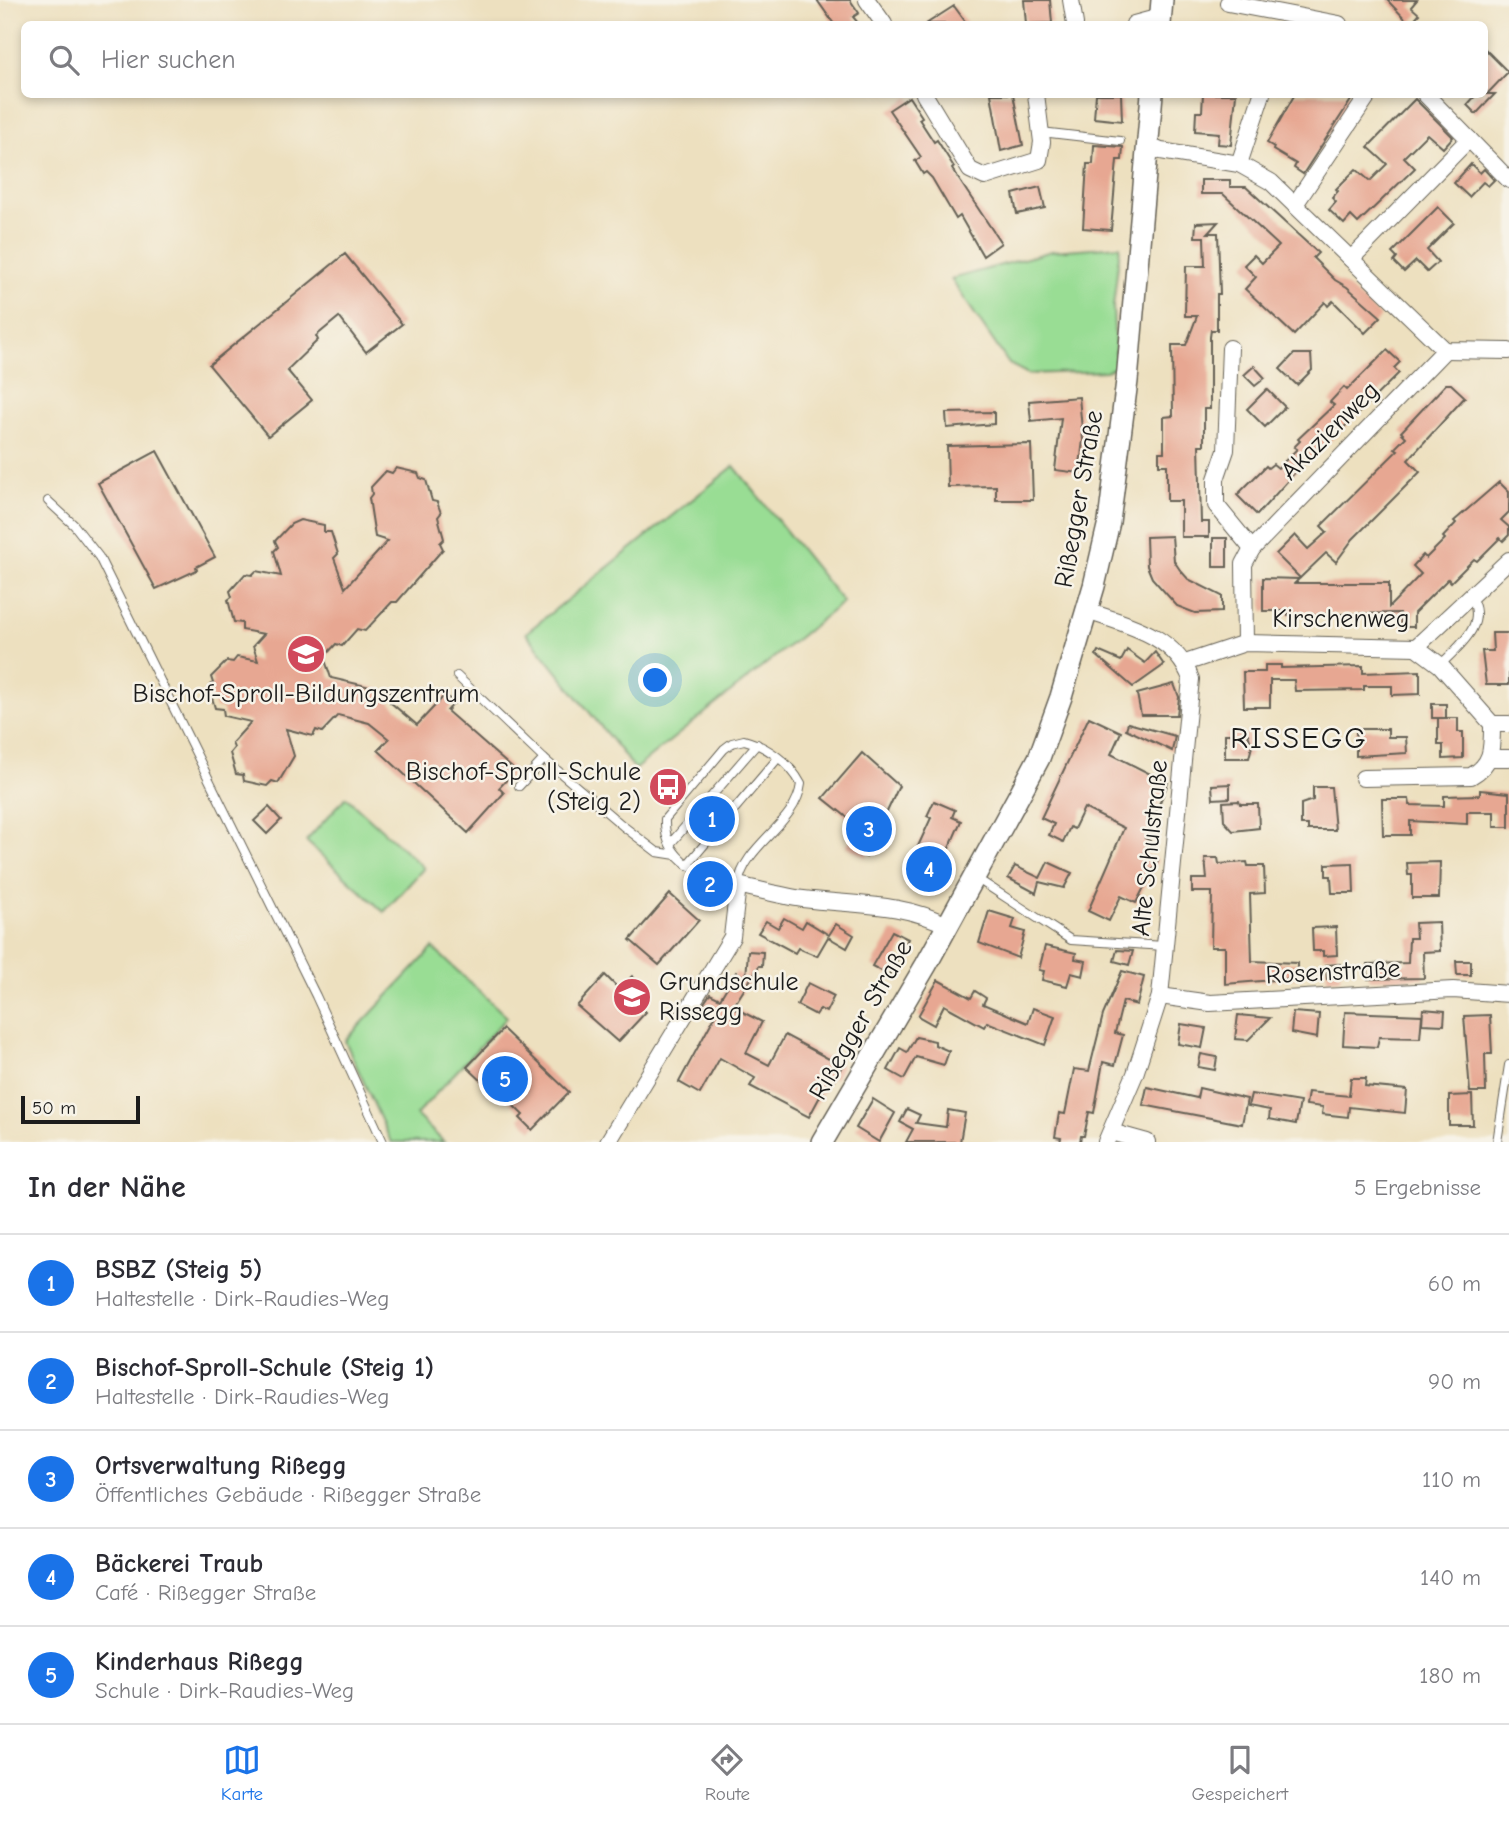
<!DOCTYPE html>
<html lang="de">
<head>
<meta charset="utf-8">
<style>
	:root { --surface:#fff; --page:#f7f7f7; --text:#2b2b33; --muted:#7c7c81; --line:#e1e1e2; --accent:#1a73e8 }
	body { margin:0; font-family:"Comic Neue",sans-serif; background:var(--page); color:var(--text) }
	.scale { position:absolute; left:21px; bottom:18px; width:119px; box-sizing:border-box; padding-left:7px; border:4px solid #1c1c1c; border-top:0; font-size:19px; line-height:24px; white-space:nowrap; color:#1c1c1c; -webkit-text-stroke:5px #f7f3e8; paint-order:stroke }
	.you { position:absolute; left:656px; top:681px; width:24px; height:24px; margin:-18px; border:5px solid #fff; border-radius:50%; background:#1a73e8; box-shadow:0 0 0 10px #1a73e833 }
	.badge { display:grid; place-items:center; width:46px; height:46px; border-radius:50%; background:var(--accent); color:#fff; font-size:23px; font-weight:700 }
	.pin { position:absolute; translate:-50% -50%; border:4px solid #fff; box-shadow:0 2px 7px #0006 }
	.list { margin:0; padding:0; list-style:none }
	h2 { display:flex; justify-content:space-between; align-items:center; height:91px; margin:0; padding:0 28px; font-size:30px }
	h2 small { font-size:23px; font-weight:400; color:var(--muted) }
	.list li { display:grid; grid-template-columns:46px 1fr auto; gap:21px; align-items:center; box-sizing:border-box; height:98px; padding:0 28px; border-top:2px solid var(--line) }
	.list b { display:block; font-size:26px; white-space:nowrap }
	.list p { margin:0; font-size:23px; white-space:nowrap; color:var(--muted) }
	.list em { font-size:23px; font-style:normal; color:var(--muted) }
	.icon { flex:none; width:38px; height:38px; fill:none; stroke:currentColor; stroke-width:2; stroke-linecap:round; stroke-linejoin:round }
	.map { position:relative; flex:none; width:1509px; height:1142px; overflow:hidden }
	.search { position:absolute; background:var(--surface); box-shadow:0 4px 10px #0003; left:21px; right:21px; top:21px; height:77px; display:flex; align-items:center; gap:18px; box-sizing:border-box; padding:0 24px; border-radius:10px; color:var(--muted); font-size:26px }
	.sheet { height:581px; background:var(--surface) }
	nav { display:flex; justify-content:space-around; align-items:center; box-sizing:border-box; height:98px; border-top:2px solid var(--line); background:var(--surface); font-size:19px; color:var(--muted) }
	nav a { display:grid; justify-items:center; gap:4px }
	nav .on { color:var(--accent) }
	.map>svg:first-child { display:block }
	.green { fill:#99dd94; stroke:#5a7c58; stroke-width:2 }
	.building { fill:#e7a792 }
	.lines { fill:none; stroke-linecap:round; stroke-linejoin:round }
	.service-casing { stroke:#656155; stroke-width:10 }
	.minor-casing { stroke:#656155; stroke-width:18 }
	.tertiary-casing { stroke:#656155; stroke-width:24 }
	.service { stroke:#fff; stroke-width:8 }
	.minor { stroke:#fff; stroke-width:16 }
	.tertiary { stroke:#fff; stroke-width:21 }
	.labels { text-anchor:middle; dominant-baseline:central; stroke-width:5; stroke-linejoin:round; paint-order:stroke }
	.street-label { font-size:26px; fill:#1c1c1c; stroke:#f7f3e8 }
	.poi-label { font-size:26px; fill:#1c1c1c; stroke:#f7f3e8 }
	.quarter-label { font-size:30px; letter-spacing:2px; fill:#1c1c1c; stroke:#f7f3e8 }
</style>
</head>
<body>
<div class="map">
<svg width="1509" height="1142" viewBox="0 0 1509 1142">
	<rect width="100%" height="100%" fill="#f7f3e8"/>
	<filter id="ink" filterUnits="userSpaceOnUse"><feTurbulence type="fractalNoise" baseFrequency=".0143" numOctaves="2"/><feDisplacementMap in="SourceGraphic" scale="14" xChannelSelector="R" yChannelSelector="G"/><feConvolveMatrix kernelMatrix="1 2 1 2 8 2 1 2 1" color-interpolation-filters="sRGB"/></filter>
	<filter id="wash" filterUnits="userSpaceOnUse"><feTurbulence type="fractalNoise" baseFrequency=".00686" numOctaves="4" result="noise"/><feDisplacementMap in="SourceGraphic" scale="28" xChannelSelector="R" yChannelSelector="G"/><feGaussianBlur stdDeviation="1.57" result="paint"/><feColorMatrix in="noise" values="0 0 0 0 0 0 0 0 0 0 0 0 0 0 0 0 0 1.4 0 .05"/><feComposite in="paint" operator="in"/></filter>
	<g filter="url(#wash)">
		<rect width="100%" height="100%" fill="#ede0bf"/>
		<!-- green -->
		<g class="green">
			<path d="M1120 246 1113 307 1116 367 1106 371 1028 374 1009 364 951 279 1052 251Z"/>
			<path d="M734 466 843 602 635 769 526 633Z"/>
			<path d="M346 797 424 868 384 912 306 841Z"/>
			<path d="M433 948 507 1017 416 1115 444 1142H391L345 1041Z"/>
		</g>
		<g id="blocks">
			<!-- building -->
			<g class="building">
				<path d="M817 0H850L859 13 853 17 859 24H834Z"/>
				<path d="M1024 0H1050L1052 23 1026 24Z"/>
				<path d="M1387 0H1417L1411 7 1419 14 1410 24Z"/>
				<path d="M954 6 967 24H926Z"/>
				<path d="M1485 49 1508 72 1487 94H1495L1476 114 1467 105 1477 94H1485Z"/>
				<path d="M991 94H1013L1023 145 1001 151Z"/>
				<path d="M1096 94H1121L1122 121 1094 118Z"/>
				<path d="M1203 94H1236L1231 145 1218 144 1219 133 1195 131 1196 112H1202Z"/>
				<path d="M1295 94H1355L1303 174 1294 168 1296 164 1273 150 1274 147 1267 143Z"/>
				<path d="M909 97 922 117 919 119 934 142 937 140 954 167 952 169 1001 243 983 256 960 216 956 219 932 178 926 172 923 174 915 161 921 157 889 110Z"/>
				<path d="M1415 99 1453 137 1443 148 1427 134 1404 157 1415 168 1358 223 1351 216 1344 224 1329 210 1336 202 1332 198 1338 191 1336 189 1356 169 1370 181 1387 164 1368 147Z"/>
				<path d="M1094 145 1123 147 1122 160H1117L1111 230 1083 228 1087 164H1093Z"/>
				<path d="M1471 164 1480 173 1484 169 1494 180 1488 186 1483 182 1469 197 1454 183Z"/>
				<path d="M1201 180H1230V187H1246L1318 253 1313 258 1335 280 1347 287 1381 317 1365 333 1333 301 1328 306 1325 302 1294 335 1245 289 1256 277 1244 265 1254 255 1262 263 1279 246 1223 194H1201Z"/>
				<path d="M1040 187 1045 208 1017 214 1013 194Z"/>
				<path d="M1438 207 1454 223 1427 250 1438 262 1427 272 1416 261 1404 272 1394 262 1397 258 1392 253Z"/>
				<path d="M1218 222 1208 233H1218L1220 294H1217V330H1211L1210 337V409H1204V445H1199L1201 522H1209V537H1181V501H1167V465H1159V452H1164V417L1173 416 1172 345H1186L1197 316H1185L1186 266H1205L1204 237H1195L1196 223Z"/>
				<path d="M345 254 402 324 366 352 339 317 316 336 318 340 287 370 312 400 268 436 209 365Z"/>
				<path d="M1387 350 1400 362 1394 368 1399 373 1310 461 1307 459 1257 515 1237 495 1266 466 1268 468 1273 464 1278 468 1297 449 1294 447 1300 441 1298 439 1334 405 1330 402 1344 387 1347 390Z"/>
				<path d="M1294 354H1311L1312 370 1297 385 1280 369Z"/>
				<path d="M1254 366 1265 378 1255 386 1244 375Z"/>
				<path d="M1446 384H1451L1465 397 1408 460 1420 472 1353 539 1336 562 1326 553 1300 578 1276 554 1295 535 1308 549 1327 532 1321 526 1398 450 1395 448 1406 437 1401 432Z"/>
				<path d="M1267 389 1285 407 1265 427 1247 409Z"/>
				<path d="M1079 397 1083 440 1079 473 1055 470 1061 418 1031 421 1029 401Z"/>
				<path d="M994 412V424L947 428 946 413Z"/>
				<path d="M1031 444 1033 500H996V486L948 487 947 446Z"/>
				<path d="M157 451 215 557 196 567 197 570 156 589 98 483Z"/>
				<path d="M396 468 418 473 420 478 426 480 432 501 437 502 441 513 438 517 444 539 440 543 443 549 397 602H392L365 631 357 629 342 646 336 644 324 657 331 678 392 692 390 702 417 725 445 695 454 703 447 711 512 768V774L499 788 504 793 468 833 378 750 389 739 369 723 338 715 322 732 316 730 313 736 286 729 294 756 278 783 272 781 267 786 244 781 243 775 236 774 230 753 234 748 232 743 251 722 224 716 223 709 215 708 209 687 213 683 211 677 227 661 233 662 237 657 258 661 253 646 264 634 242 630V623L234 622 228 600 232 597 230 591 245 574 252 575 256 571 281 576 274 551 278 547 275 541 291 524 300 520 324 525V532H331L338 554 334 558 345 588 388 541 375 537 369 498 372 494 371 487 386 471 392 473Z"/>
				<path d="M1499 482 1509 492V512L1501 520 1509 527V535L1503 541 1500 538 1477 561 1474 559 1451 582 1448 579 1414 613V627H1401L1400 613 1288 615V611H1263V578L1299 579 1295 583H1389V607L1421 574 1413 566 1423 555 1426 558 1445 539 1443 537 1456 523 1454 521Z"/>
				<path d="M1172 536 1174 561 1180 570 1188 579 1222 596V612L1195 613 1177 606 1152 578 1147 566 1146 537Z"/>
				<rect x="1213" y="538" width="14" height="29"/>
				<path d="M1492 633H1509V685H1486L1482 651H1493Z"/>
				<path d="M1127 650 1145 663 1155 652 1164 665 1133 687 1096 655 1098 651 1121 661Z"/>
				<path d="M1265 665H1281V668L1363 666V673L1420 671V694L1392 695V686H1364V690L1295 691 1294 680H1270V707H1244L1243 672H1265Z"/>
				<path d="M1174 684 1179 697 1177 715H1141L1137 694Z"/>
				<rect x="1432" y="704" width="14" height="14"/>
				<path d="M1089 717 1121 732 1111 754 1168 783 1145 838 1150 841 1144 853 1158 860 1136 903 1121 896 1109 921 1088 911 1124 828 1084 808 1074 829 1070 827 1063 842 1049 835 1054 824 1041 818Z"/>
				<path d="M1438 718H1458V732H1463V758L1443 759V745H1438Z"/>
				<path d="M1128 723 1175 736 1172 751 1126 729Z"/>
				<path d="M1356 729H1388V737H1406L1407 753 1356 756Z"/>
				<path d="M1225 734H1248L1252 746 1249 758H1225Z"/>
				<path d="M862 753 899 786 866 857 847 846 858 826 823 798Z"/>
				<path d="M1230 784V798L1213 799 1212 785Z"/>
				<path d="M1313 787H1331L1335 830H1308V825H1301V804L1313 800Z"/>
				<path d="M1480 790 1509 793V827H1494V812H1467V824L1410 821V835H1383L1382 799H1409L1410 805 1444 806V796L1480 795Z"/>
				<path d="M934 801 955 810 952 817 961 821 935 880 908 868 931 818 927 816Z"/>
				<path d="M1239 801 1240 804H1258L1259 828 1233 831 1224 821 1223 802Z"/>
				<path d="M269 807 281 820 267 834 254 821Z"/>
				<path d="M1205 858H1218L1219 864 1247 862 1248 866H1264L1265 893 1250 894 1252 961 1297 963V978L1225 984V947H1211L1212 892H1192V879H1207Z"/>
				<path d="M1048 862 1072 873 1064 888 1039 882 1036 893 1008 878 1015 866 1040 878Z"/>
				<path d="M1440 862 1439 898H1412V875H1408L1407 863Z"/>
				<path d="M1353 863 1354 893H1332L1331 876H1326V864Z"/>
				<path d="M670 894 699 920 659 965 630 940Z"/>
				<path d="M989 911 1015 919 1012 928 1025 932 1018 958 979 943Z"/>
				<path d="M784 918 802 928 806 921 829 935 836 924 854 935 847 948 828 937 817 956 798 948 795 953 758 933 766 921 778 928Z"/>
				<path d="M1439 922 1440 951 1423 952 1424 978 1368 979V964L1408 963 1409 938H1416L1415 923Z"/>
				<path d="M1336 927 1337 955 1323 956V951H1313L1312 928Z"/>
				<path d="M892 931 908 939 889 975 872 966Z"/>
				<path d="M1045 946 1076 953 1075 959 1086 961 1083 976 1071 973 1067 986 1042 980 1044 971 1039 970Z"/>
				<path d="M1117 950 1133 951 1129 965 1114 961Z"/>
				<path d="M748 951 763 952 762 966H759L733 1007 762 1022 746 1053 769 1065 785 1035 842 1066 835 1079 831 1076 809 1117 750 1086 755 1078 720 1058 700 1094 679 1082 716 1014 702 1006 710 994 720 999 736 972 746 978Z"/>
				<path d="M1456 961H1471V975H1457Z"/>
				<path d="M1340 964 1341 978 1327 979 1326 965Z"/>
				<path d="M1122 971 1144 977 1137 1005 1123 1001 1115 1033 1123 1035 1115 1065 1103 1062 1094 1113 1089 1112 1084 1136H1081L1080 1142H1060L1061 1138 1055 1137 1059 1113 1065 1114 1074 1069 1089 1071 1103 1015Z"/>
				<path d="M605 975 619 989 632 976 641 984 630 997 646 1012 618 1042 577 1006Z"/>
				<path d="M938 980 971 998 975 991 986 998 983 1004 1028 1023 1033 1008 1055 1016 1045 1045 987 1022 984 1027 944 1005 934 1025 918 1016Z"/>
				<path d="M808 983 834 996 826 1012 820 1009 816 1015 797 1005Z"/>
				<path d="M1423 1009 1445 1011 1444 1025 1422 1024Z"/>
				<path d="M1293 1012 1319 1014 1317 1038 1291 1033Z"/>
				<path d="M1345 1012 1422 1015 1420 1038 1379 1037 1377 1047 1343 1045Z"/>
				<path d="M1238 1015 1270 1018 1248 1040 1235 1039Z"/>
				<path d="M1490 1015 1492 1054H1485L1486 1092H1470L1464 1016Z"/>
				<path d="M1181 1024 1206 1028 1202 1048 1178 1044Z"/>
				<path d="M503 1029 569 1092 532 1130 520 1118 523 1115 489 1082 486 1085 467 1067Z"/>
				<path d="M916 1037 935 1041V1045L949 1051 944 1065 916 1057 904 1079 888 1070 900 1048 907 1052Z"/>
				<path d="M1201 1054 1217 1057 1215 1070 1198 1067Z"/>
				<path d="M1351 1078H1366L1365 1086 1407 1090 1405 1113 1349 1107 1348 1117 1322 1114 1323 1107 1306 1105 1308 1092 1349 1096Z"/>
				<path d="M1147 1087 1197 1098 1199 1088 1247 1099 1242 1124 1143 1105Z"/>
				<path d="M1251 1094 1300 1102 1296 1124 1269 1119 1270 1110 1248 1106Z"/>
				<path d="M1472 1095 1473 1125H1449V1096Z"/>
				<path d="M873 1099 895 1113 879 1142 856 1128Z"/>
				<path d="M907 1109 920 1115 916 1123 946 1127 948 1110 965 1113 960 1142H906L913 1129 900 1122Z"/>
			</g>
		</g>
	</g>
	<g filter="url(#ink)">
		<use href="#blocks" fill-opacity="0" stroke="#656155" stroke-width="2"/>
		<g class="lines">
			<defs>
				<g id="service">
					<path d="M1041 132 1120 141"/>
					<path d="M48 501 74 525 99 557 316 996 383 1142"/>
					<path d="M1440 665C1459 646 1489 624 1470 596"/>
					<path d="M457 676 544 759 623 826 657 852 676 855"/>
					<path d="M744 740C767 746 790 763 801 784 796 825 744 844 738 885 704 876 663 862 665 819L724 749 732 743Z"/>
					<path d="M519 786 544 759"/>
					<path d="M670 844 757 744"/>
					<path d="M687 865 778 758"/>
					<path d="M976 878 1071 940 1164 946"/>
					<path d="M1497 1142 1509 1065"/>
				</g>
				<g id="minor">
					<path d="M867 0 884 24"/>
					<path d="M1071 0 1075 24"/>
					<path d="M1228 3 1339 24"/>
					<path d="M1134 24 1160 17"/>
					<path d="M924 94 970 170 985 177 1039 160 1042 142 1036 94"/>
					<path d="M1425 94 1509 180"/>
					<path d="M1147 145 1161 151 1239 164 1271 182 1445 350 1509 351"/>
					<path d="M1239 164 1262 94"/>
					<path d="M1296 203 1369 94"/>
					<path d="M1351 259 1469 139"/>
					<path d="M1230 348 1226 450 1216 479V505L1252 549"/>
					<path d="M1087 611C1128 625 1175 635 1191 679L1160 996 1135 1074 1106 1142"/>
					<path d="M1245 643 1244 564 1252 549 1445 350"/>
					<path d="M1416 647 1440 665 1492 724H1509"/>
					<path d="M1185 663 1245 643 1416 647 1509 560"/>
					<path d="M1490 758H1509"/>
					<path d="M1363 778 1471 776C1493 764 1492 748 1492 724"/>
					<path d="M1160 996 1210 1003 1453 990 1509 994"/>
					<path d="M1111 1132 1147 1142"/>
					<path d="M608 1142 732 937 738 885C760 890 781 896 803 899 850 905 906 902 948 926"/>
				</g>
				<g id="tertiary">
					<path d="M1160 24 1162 0"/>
					<path d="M822 1142 926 965 1017 799 1039 758 1061 697 1094 586 1109 522 1127 381 1152 94"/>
				</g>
			</defs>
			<!-- service casing -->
			<use href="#service" class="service-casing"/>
			<!-- minor casing -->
			<use href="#minor" class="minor-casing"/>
			<!-- tertiary casing -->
			<use href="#tertiary" class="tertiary-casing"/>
			<!-- service -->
			<use href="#service" class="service"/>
			<!-- minor -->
			<use href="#minor" class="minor"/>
			<!-- tertiary -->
			<use href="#tertiary" class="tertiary"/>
		</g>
	</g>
	<!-- icons -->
	<defs>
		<symbol id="school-disc" viewBox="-11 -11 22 22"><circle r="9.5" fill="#d1495b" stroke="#f7f3e8"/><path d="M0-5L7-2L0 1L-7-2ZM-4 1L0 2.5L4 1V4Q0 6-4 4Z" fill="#fff"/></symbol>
		<symbol id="bus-disc" viewBox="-11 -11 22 22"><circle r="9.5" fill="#d1495b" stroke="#f7f3e8"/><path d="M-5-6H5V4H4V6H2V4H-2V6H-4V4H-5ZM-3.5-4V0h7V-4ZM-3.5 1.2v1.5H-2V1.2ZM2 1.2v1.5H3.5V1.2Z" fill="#fff"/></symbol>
	</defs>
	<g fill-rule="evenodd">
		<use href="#school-disc" x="284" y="632" width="44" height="44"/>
		<use href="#bus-disc" x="646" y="765" width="44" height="44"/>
		<use href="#school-disc" x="610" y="975" width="44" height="44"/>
	</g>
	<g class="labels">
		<!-- street labels -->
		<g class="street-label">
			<text transform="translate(1330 431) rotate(-45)">Akazienweg</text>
			<text transform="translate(1079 499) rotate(-80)">Rißegger Straße</text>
			<text x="1341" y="619">Kirschenweg</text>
			<text transform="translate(1150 848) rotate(-84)">Alte Schulstraße</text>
			<text transform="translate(1333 972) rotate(-3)">Rosenstraße</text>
			<text transform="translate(861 1020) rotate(-60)">Rißegger Straße</text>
		</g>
		<!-- poi labels -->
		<g class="poi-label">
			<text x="306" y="694">Bischof-Sproll-Bildungszentrum</text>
			<text x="641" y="772" text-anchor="end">Bischof-Sproll-Schule<tspan x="641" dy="30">(Steig 2)</tspan></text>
			<text x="659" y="982" text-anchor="start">Grundschule<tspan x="659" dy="30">Rissegg</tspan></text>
		</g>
		<!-- quarter labels -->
		<g class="quarter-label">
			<text x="1299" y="738">RISSEGG</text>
		</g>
	</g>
</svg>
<div class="scale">50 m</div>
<div class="you"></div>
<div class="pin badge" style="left:712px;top:819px">1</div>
<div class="pin badge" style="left:710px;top:884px">2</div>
<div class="pin badge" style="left:869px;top:829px">3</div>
<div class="pin badge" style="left:929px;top:869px">4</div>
<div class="pin badge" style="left:505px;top:1079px">5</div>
<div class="search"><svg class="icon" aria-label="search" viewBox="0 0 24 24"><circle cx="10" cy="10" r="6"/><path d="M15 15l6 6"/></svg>Hier suchen</div>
</div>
<section class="sheet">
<h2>In der Nähe<small>5 Ergebnisse</small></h2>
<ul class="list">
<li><span class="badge">1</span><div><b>BSBZ (Steig 5)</b><p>Haltestelle · Dirk-Raudies-Weg</p></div><em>60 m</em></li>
<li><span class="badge">2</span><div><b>Bischof-Sproll-Schule (Steig 1)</b><p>Haltestelle · Dirk-Raudies-Weg</p></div><em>90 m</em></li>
<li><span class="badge">3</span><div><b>Ortsverwaltung Rißegg</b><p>Öffentliches Gebäude · Rißegger Straße</p></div><em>110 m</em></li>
<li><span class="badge">4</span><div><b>Bäckerei Traub</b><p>Café · Rißegger Straße</p></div><em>140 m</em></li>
<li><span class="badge">5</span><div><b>Kinderhaus Rißegg</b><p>Schule · Dirk-Raudies-Weg</p></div><em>180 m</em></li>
</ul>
</section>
<nav>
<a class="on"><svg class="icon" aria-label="map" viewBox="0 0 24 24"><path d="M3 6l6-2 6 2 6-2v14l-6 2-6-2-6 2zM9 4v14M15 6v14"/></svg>Karte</a>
<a><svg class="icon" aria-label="directions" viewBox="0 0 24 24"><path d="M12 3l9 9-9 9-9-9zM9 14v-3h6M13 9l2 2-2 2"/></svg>Route</a>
<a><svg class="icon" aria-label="saved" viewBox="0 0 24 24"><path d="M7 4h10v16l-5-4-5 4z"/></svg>Gespeichert</a>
</nav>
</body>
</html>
